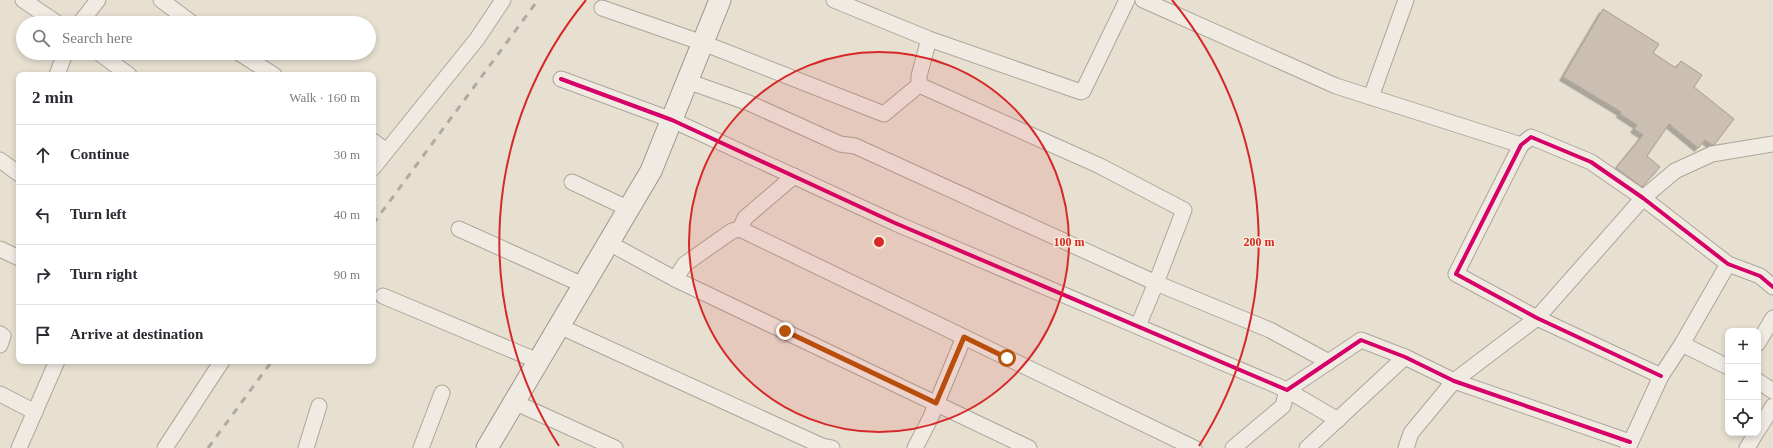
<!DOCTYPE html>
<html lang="en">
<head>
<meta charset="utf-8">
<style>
	:root { --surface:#fff; --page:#f7f7f7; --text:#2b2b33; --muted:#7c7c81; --line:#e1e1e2 }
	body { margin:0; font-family:Georgia,serif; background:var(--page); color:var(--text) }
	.controls { position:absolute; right:12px; bottom:12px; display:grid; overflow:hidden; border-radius:8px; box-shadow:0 2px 6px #0003 }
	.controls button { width:36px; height:36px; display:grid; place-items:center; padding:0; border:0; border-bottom:1px solid var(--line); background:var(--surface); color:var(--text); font:20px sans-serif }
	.stop { position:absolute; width:12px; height:12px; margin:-9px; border:3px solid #b45309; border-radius:50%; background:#fff }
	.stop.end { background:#b45309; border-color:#fff; box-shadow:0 1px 4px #0008 }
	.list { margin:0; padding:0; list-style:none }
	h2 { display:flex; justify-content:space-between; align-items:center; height:52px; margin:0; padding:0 16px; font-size:17px }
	h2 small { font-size:13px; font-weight:400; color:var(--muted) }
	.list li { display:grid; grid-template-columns:26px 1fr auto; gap:12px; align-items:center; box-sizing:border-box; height:60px; padding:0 16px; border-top:1px solid var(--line) }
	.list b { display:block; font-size:15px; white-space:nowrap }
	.list em { font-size:13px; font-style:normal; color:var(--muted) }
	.icon { flex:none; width:22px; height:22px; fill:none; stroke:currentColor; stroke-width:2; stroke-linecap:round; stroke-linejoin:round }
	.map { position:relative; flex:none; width:1773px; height:448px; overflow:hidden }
	.search { position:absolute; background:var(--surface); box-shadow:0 2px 6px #0003; left:16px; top:16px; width:360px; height:44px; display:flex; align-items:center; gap:10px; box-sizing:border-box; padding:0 14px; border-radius:22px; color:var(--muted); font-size:15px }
	.panel { position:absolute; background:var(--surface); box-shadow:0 2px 6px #0003; left:16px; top:72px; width:360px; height:292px; border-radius:8px }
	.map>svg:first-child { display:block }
	.building { fill:#cbbfb2; stroke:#a89c90; filter:url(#shadow) }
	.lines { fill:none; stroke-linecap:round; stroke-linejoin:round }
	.street-casing { stroke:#ada599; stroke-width:17 }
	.secondary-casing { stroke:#9c958a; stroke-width:23 }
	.street { stroke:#efebe3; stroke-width:15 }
	.secondary { stroke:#efebe3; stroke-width:21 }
	.rail { stroke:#afaaa2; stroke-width:3; stroke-dasharray:7 7; stroke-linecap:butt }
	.cycleway-casing { stroke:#f7eed8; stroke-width:6 }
	.cycleway { stroke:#d6006c; stroke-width:4 }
	.route { stroke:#b45309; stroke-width:5 }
	.ring { fill:none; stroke:#d62828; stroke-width:2 }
	.centre { fill:#d62828; stroke:#f7eed8; stroke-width:2 }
	.ring-label { font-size:12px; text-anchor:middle; font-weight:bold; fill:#d62828; stroke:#f7eed8; stroke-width:3; stroke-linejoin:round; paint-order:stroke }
</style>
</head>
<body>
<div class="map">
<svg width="1773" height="448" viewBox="0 0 1773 448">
	<defs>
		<filter id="shadow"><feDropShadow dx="-3.5" dy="3.5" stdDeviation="0" flood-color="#0004"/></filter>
	</defs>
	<rect width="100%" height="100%" fill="#e7e0d1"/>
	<!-- building -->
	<path class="building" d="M1603 9 1659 44 1653 53 1676 68 1681 61 1702 75 1694 87 1734 119 1714 145H1712L1705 140 1698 148 1669 124 1647 156 1660 167 1642 187 1616 168 1643 135 1634 129 1637 125 1620 114 1621 112 1563 77Z"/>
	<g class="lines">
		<defs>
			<g id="street">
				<path d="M23 0 57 23"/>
				<path d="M161 0 192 23"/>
				<path d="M834 0 929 39 1081 92 1083 91 1127 0"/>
				<path d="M1143 0 1336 86 1521 145"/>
				<path d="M602 8 703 43 884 114 919 85"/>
				<path d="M80 23 98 0"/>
				<path d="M99 53 129 75"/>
				<path d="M239 53 274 75"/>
				<path d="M57 75 65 53"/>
				<path d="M561 79 672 120 895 223 1287 390 1361 340 1405 357 1454 381 1630 442"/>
				<path d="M687 81 749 103 840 144 855 146 1156 283 1184 210 1100 166 919 85"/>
				<path d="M919 85V76L929 39"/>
				<path d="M1371 97 1406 0"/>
				<path d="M373 141 386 151"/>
				<path d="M0 160 19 174"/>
				<path d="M373 168 477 39 503 0"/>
				<path d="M572 182 629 209"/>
				<path d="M459 229 583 285"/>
				<path d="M740 229 745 218 794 176"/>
				<path d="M609 243 675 279 1029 448"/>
				<path d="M0 249 19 258"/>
				<path d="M675 279 685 264 732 231 740 229 1194 448"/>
				<path d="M383 296 538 361"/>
				<path d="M559 326 822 446 832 448"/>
				<path d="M1138 326 1156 283 1270 330 1329 362"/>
				<path d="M0 334 3 336 0 345"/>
				<path d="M1758 343 1773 318"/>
				<path d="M1682 344 1728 367"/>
				<path d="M1661 376 1537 318 1456 274 1521 145 1531 137 1591 162 1643 198 1728 264 1760 276 1773 287"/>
				<path d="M1758 381 1773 391"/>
				<path d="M0 394 35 412"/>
				<path d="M514 402 615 448"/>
				<path d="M1758 430 1773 406"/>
				<path d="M19 448 57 361"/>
				<path d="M165 448 222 361"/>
				<path d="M306 448 319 406"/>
				<path d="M421 448 442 393"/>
				<path d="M915 448 930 419 964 337"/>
				<path d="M1233 448 1283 406 1287 390 1338 420"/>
				<path d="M1307 448 1405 357"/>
				<path d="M1406 448 1411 433 1454 381 1537 318 1643 198 1675 171 1712 154 1773 144"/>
				<path d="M1628 448 1661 376 1682 344 1728 264"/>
				<path d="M1747 448 1756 433"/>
			</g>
			<path id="secondary" d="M487 448 651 171 720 0"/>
		</defs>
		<!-- street casing -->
		<use href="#street" class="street-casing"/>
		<!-- secondary casing -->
		<use href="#secondary" class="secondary-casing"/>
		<!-- street -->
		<use href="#street" class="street"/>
		<!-- secondary -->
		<use href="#secondary" class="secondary"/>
		<!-- rail -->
		<g class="rail">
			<path d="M373 224 538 0"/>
			<path d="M208 448 272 361"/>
		</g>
		<defs>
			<g id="cycleway">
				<path d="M561 79 672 120 895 223 1287 390 1361 340 1405 357 1454 381 1630 442"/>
				<path d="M1661 376 1537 318 1456 274 1521 145 1531 137 1591 162 1643 198 1728 264 1760 276 1773 287"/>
			</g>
		</defs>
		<!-- cycleway casing -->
		<use href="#cycleway" class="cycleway-casing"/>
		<!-- cycleway -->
		<use href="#cycleway" class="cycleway"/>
	</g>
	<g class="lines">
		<!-- route -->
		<path class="route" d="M785 331 936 403 964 337 1007 358"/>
	</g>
	<!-- distance rings -->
	<circle cx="879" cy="242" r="190" fill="#d62828" fill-opacity=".12"/>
	<g class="ring">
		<circle cx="879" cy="242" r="190"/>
		<path d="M559 446A380 380 0 0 1 586 0M1172 0A380 380 0 0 1 1199 446"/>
	</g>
	<circle cx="879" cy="242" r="6" class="centre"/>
	<g class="ring-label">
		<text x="1069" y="246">100 m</text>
		<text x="1259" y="246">200 m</text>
	</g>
</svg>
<div class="controls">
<button>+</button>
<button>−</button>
<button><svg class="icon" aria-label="locate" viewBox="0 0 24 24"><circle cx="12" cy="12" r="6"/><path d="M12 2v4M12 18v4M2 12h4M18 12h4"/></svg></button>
</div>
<div class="stop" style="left:1007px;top:358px"></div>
<div class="stop end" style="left:785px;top:331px"></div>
<div class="search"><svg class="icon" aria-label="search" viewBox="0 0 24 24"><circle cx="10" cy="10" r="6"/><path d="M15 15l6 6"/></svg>Search here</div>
<section class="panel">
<h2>2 min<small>Walk · 160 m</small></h2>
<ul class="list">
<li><svg class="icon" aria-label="ahead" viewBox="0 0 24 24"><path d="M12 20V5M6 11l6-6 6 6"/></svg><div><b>Continue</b></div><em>30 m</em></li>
<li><svg class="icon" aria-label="left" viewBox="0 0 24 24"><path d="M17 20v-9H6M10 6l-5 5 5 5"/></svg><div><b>Turn left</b></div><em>40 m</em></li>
<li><svg class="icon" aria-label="right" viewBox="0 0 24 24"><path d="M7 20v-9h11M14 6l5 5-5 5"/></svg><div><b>Turn right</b></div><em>90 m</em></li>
<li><svg class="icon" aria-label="arrive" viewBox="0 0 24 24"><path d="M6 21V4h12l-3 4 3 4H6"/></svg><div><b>Arrive at destination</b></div></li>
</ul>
</section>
</div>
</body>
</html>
